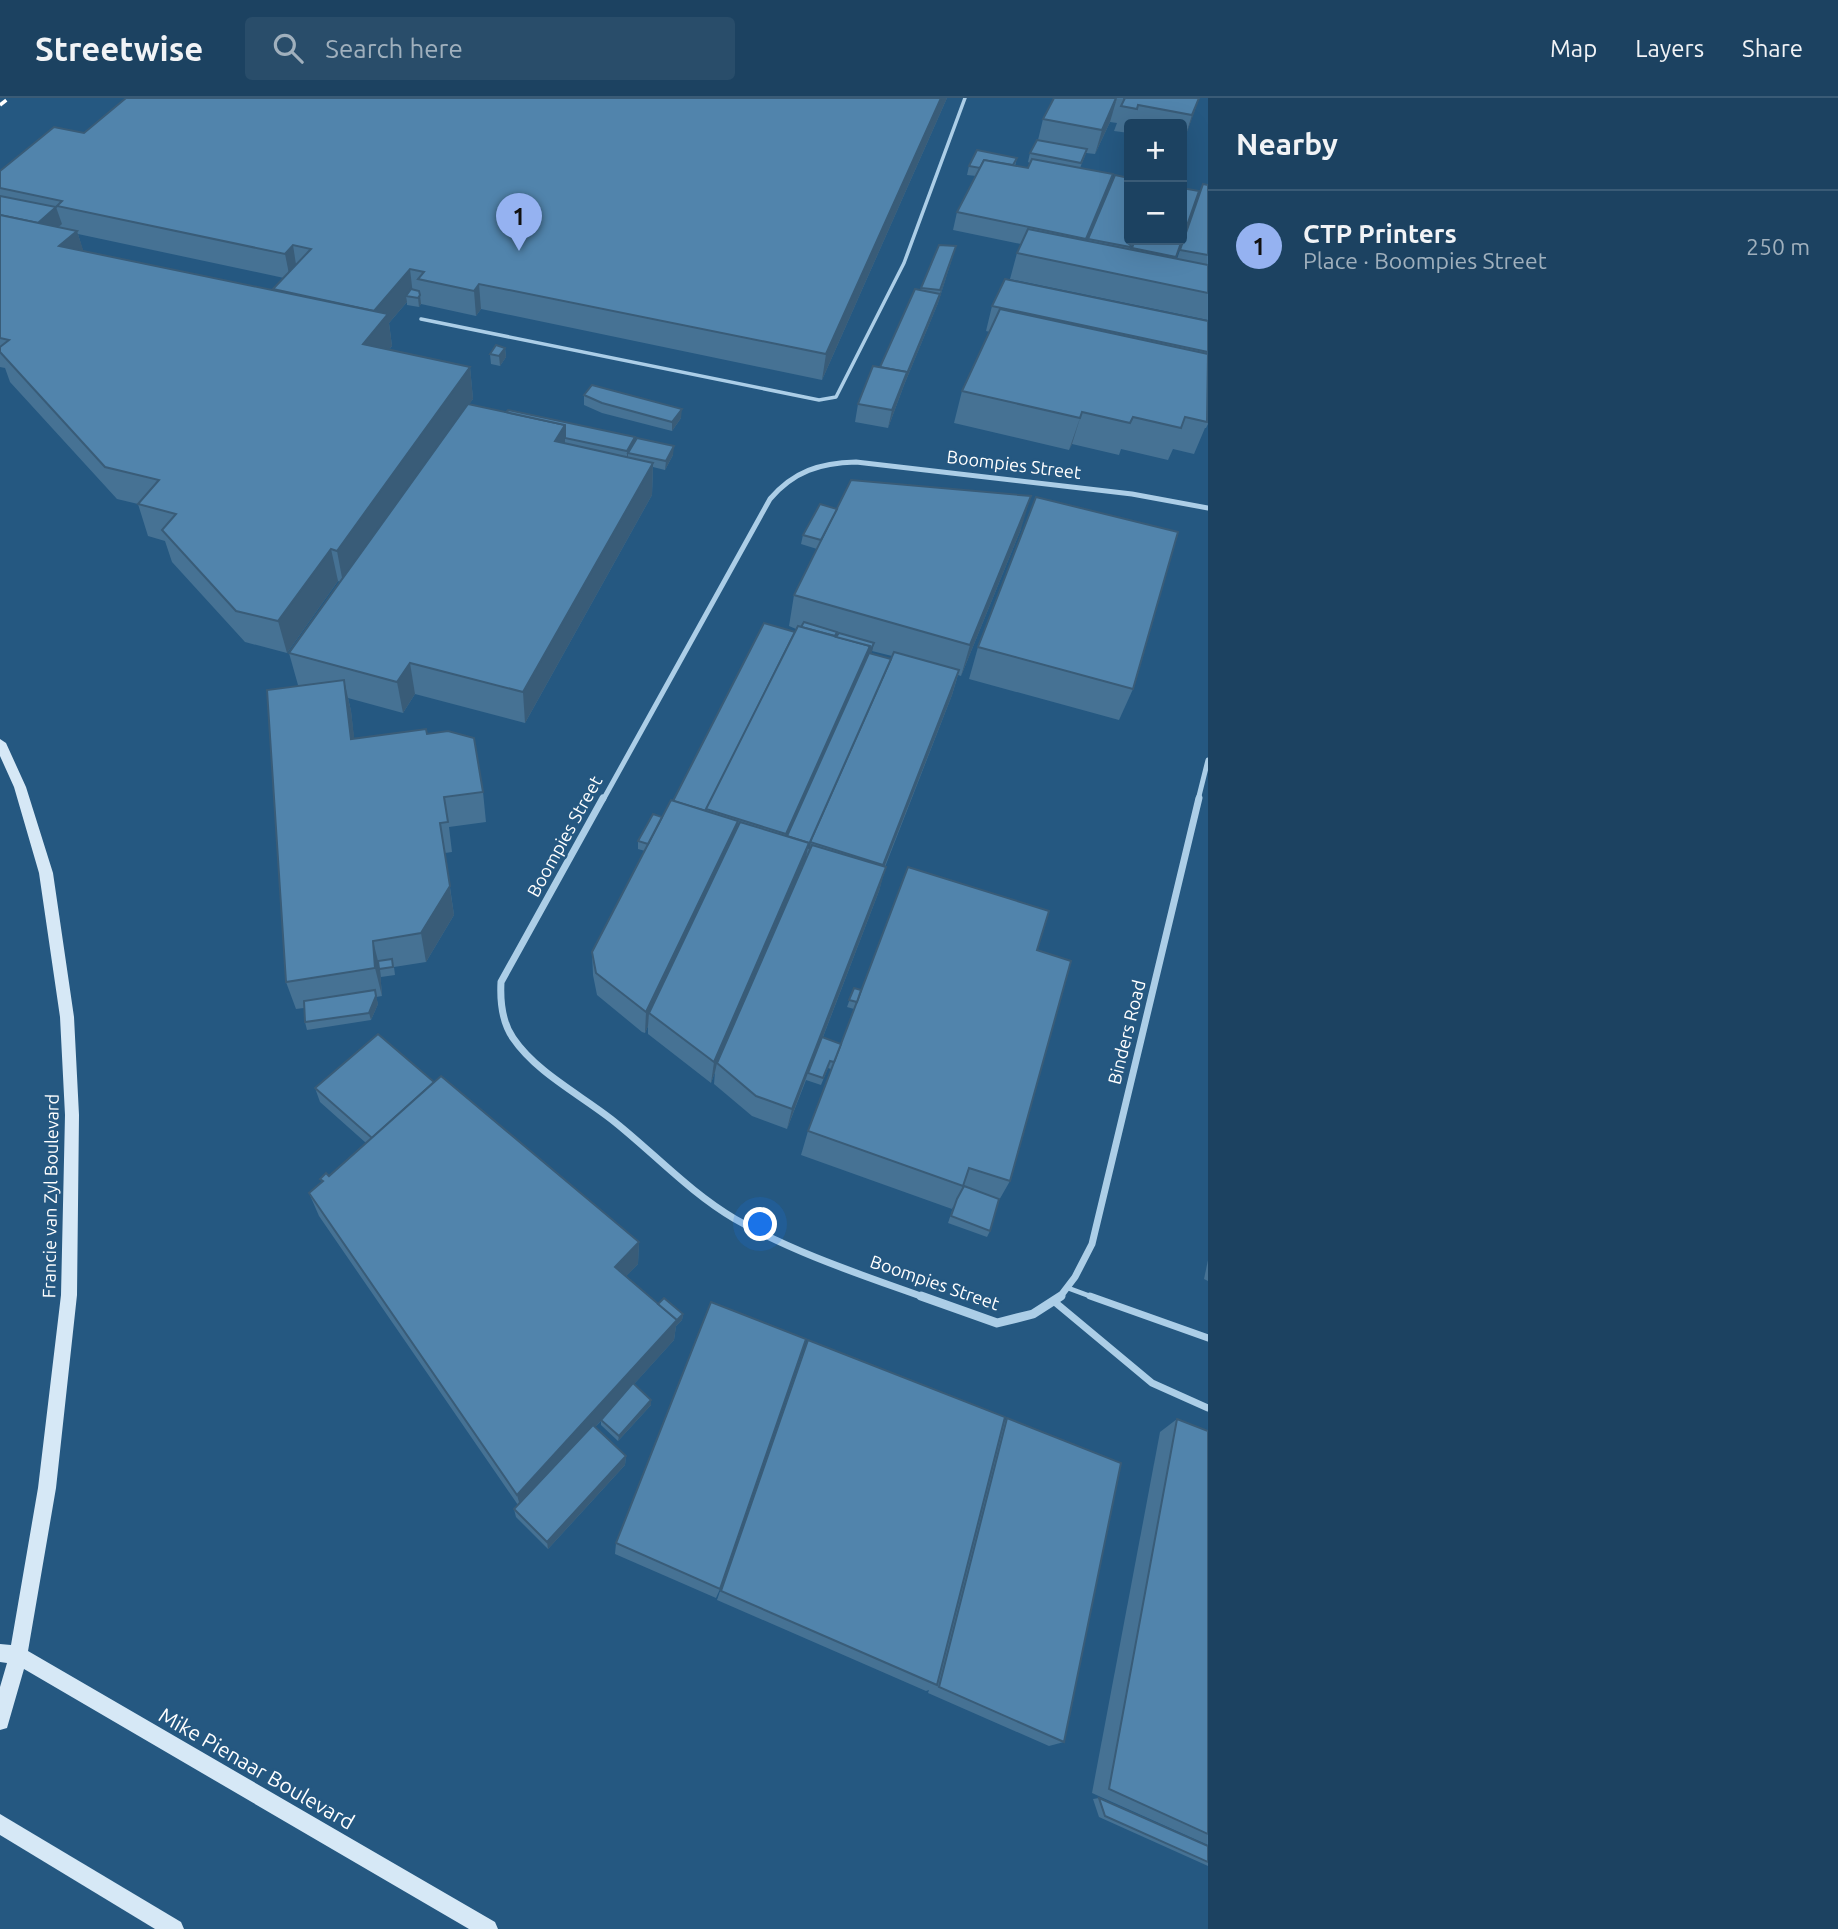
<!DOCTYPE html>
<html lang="en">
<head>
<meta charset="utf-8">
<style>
	:root { --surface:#1c4261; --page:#294d6a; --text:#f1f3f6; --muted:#a0b0bd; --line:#3a5b76; --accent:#95b2f1 }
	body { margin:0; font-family:Ubuntu,sans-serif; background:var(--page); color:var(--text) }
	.controls { position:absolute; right:21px; top:21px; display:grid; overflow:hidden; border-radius:7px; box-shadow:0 7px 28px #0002 }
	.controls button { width:63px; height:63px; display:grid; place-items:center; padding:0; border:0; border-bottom:2px solid var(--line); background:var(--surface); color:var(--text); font:35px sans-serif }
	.you { position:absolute; left:761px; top:1127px; width:24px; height:24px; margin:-18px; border:5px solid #fff; border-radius:50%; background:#1a73e8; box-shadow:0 0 0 10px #1a73e833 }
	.badge { display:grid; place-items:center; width:46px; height:46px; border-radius:50%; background:var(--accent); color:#111; font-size:23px; font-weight:700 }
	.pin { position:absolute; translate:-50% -58px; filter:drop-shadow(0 2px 4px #0008) }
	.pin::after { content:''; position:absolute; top:37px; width:24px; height:21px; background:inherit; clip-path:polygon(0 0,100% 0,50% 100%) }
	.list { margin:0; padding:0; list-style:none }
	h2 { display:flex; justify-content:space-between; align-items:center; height:91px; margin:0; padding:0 28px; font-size:30px }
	h2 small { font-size:23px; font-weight:400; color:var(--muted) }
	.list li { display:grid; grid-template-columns:46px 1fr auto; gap:21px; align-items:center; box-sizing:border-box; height:112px; padding:0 28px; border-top:2px solid var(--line) }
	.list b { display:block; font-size:26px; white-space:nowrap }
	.list p { margin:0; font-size:23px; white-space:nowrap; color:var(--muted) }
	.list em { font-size:23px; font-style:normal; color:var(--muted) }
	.icon { flex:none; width:38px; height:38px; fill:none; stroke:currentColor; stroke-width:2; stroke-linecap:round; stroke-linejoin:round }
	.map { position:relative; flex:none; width:1208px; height:1831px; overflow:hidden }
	header { display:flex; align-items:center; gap:42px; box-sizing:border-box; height:98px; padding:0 35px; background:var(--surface); border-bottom:2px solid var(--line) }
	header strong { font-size:33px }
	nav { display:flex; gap:38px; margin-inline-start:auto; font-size:24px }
	.search { width:490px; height:63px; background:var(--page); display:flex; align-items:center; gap:18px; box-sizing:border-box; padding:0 24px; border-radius:7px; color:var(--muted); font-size:26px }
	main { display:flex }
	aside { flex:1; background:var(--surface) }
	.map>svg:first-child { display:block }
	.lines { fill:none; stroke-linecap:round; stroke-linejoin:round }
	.lane-far2 { stroke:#accee7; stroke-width:3.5 }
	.lane-far1 { stroke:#accee7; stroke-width:5 }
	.lane { stroke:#accee7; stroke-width:7 }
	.street-far2 { stroke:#accee7; stroke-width:5 }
	.street-far1 { stroke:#accee7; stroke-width:7 }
	.street { stroke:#accee7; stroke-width:9 }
	.secondary { fill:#d6e8f6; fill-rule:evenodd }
	.rail { stroke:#fff; stroke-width:3.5; stroke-dasharray:8 3.5; stroke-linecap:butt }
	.wall { fill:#467294; fill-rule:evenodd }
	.shaded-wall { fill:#395c78 }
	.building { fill:#5184ac; stroke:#395c78; stroke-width:2 }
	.labels { text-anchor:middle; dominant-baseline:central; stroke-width:5; stroke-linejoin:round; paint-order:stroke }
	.street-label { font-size:18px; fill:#fff; stroke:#255881 }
	.near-street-label { font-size:21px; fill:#fff; stroke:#255881 }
</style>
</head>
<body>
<header>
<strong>Streetwise</strong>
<div class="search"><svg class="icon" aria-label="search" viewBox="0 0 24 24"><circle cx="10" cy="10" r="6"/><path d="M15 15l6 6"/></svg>Search here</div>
<nav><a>Map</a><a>Layers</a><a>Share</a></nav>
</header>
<main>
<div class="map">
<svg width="1208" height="1831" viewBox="0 0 1208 1831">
	<rect width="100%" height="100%" fill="#255881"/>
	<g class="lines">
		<!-- lane-far2 -->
		<path class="lane-far2" d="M421 221 819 302 836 299 904 165 965 0"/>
		<!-- lane-far1 -->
		<path class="lane-far1" d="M1068 1190 1095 1200"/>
		<!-- lane -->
		<g class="lane">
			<path d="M1090 1198 1208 1240"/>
			<path d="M1056 1205 1152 1285 1208 1310"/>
		</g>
		<!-- street-far2 -->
		<g class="street-far2">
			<path d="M603 702 770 401C794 373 820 365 856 364L1132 396 1208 410"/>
			<path d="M1198 702 1208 662"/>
		</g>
		<!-- street-far1 -->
		<g class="street-far1">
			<path d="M603 700 501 884C500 903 502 924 513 940 536 974 579 996 611 1021 653 1054 689 1094 735 1121 794 1155 862 1177 926 1200"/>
			<path d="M1059 1200 1075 1179 1092 1146 1199 700"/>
		</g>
		<!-- street -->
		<path class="street" d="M921 1198 997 1225 1033 1216 1061 1198"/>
		<!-- secondary -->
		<g class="secondary">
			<path d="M0 641 6 645 26 689 53 775 74 919 79 1017 77 1197 56 1390 28 1553 495 1824 498 1831H469L24 1571 9 1623 7 1630 0 1632V1589L7 1565 0 1564V1546L11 1547 38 1390 61 1197 65 1017 60 919 39 775 14 689 0 658Z"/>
			<path d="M0 1716 181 1824 184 1831H155L0 1737Z"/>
		</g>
		<!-- rail -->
		<path class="rail" d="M0 7 9 0"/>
	</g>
	<!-- wall -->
	<g class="wall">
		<path d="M126 0H947L822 282 481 211 476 218 421 206 419 209 407 207V204L389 225 392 248 389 252 470 269 473 301 469 306 635 343 673 357 665 372 653 369 652 397 525 625 415 596 403 615 348 600 351 613 354 641 427 636 483 694 486 724 449 729 452 754 445 755 454 817 426 864 394 869 395 877 381 879 380 873 382 898 376 899 378 906 371 922 307 932 305 924 304 910 296 911 286 884 301 588 298 587 289 555 340 484 338 483 287 555 245 544 172 464 165 443 148 438 138 406 117 401 10 284 5 270 0 269V73L84 35ZM78 136 284 180 273 192 83 153Z"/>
		<path d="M1054 0H1199L1184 42 1182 41V26H1129V35L1114 33 1117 25 1110 24 1095 56 1086 55 1080 70 1113 76 1108 94 1088 143 1115 77 1129 142H1134L1130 151H1131L1135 142 1199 93 1176 160 1177 161 1203 86 1208 87V222L1010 181 1017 155 1021 146 953 132 957 114 976 78 967 77 969 68 1017 60 1015 68 1028 70 1030 65 1028 64 1030 55 1038 42 1043 21Z"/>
		<path d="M956 148 938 205 904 287 888 330 855 324 858 306 880 269 921 190Z"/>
		<path d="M992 208 1208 223V326L1206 330H1205L1194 356 1173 351 1168 362 1121 351 1119 357 1072 346 1069 352 954 325 962 293 990 234 986 233Z"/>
		<path d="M505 250 506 259 500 268 491 266 490 256Z"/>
		<path d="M584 297 681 320 672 333 602 315 584 307Z"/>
		<path d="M837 411 1021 431 961 578 958 577 952 597 885 769 879 793 823 939 841 946 854 911 847 909 854 890 861 892 1037 852 1010 1083 998 1104 990 1133 987 1139 948 1125 954 1107 952 1111 801 1057 808 1033 831 971 828 970 821 987 806 982 787 1031 752 1018 714 986 715 974 711 985 648 936V928L645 935 642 934 597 897 593 877 592 854 645 753 638 751V743L662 719 673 703 795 534 796 531 789 528 794 497 817 451 801 446 803 437ZM872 553 892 558 891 561 871 555Z"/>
		<path d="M978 549 1133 591 1119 622 969 581Z"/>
		<path d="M434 984 639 1144 638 1166 626 1178 658 1206 683 1216 682 1222 676 1228 674 1242 634 1286 651 1307 618 1343 601 1327V1323L595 1329 626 1358 625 1367 548 1451 516 1419 514 1411 518 1407 319 1118 309 1095 322 1084 320 1081 329 1078 366 1045 320 1004 315 990Z"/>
		<path d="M1208 1162V1183L1204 1181Z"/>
		<path d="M802 1257 1004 1324 1007 1320 1064 1644 1049 1648 928 1595 929 1592 926 1593 717 1502Z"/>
		<path d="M1177 1321 1208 1333V1747L1092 1695 1160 1334Z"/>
		<path d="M616 1445 720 1491 716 1500 615 1456Z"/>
		<path d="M1099 1700 1208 1748V1768L1099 1719 1093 1701Z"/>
	</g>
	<!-- shaded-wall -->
	<g class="shaded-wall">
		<path d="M941 0H947L822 282 826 256Z"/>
		<path d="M1117 0 1110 24 1095 56 1102 32Z"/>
		<path d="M1199 0 1193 18 1184 42 1192 17Z"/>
		<path d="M1113 76 1108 94 1081 158 1086 141Z"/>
		<path d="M56 109 62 126 33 152 27 134Z"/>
		<path d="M77 133 87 164 59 148Z"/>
		<path d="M293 147 297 173 290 181 285 156Z"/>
		<path d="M956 148 938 205 904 287 888 330 892 312 907 274 939 198Z"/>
		<path d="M410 171 413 197 406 198 407 204 389 225 392 248 368 278 363 246 374 213Z"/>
		<path d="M479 186 481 211 476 218 474 193Z"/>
		<path d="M420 197 421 206 419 209 418 200Z"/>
		<path d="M505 250 506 259 500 268 499 258Z"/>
		<path d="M470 269 473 301 343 485 337 453Z"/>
		<path d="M682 311 681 320 672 333V324Z"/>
		<path d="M1082 314 1072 346 1069 352 1080 320Z"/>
		<path d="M565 327V360L555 343Z"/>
		<path d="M635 339V349L628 355V360L627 363V353Z"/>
		<path d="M674 348 673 357 665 372 666 363Z"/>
		<path d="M653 365 652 397 525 625 523 594Z"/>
		<path d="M1031 398 1021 431 961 578 970 547Z"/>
		<path d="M331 451 338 483 287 555 278 523Z"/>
		<path d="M874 545 872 554 785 743 786 736 870 548Z"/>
		<path d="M410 565 415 596 403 615 397 584Z"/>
		<path d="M959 572 952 597 876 790 883 767Z"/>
		<path d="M344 582 351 613 357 663 351 641Z"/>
		<path d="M738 723 735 747 649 915 648 928 645 935 646 914Z"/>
		<path d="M440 725 454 817 426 864 421 835Z"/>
		<path d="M809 745 804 769 717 965 715 974 711 985 714 964Z"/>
		<path d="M886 769 879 793 809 975H808L787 1031 792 1011Z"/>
		<path d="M373 843 380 871 382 898 375 870Z"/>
		<path d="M375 892 378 906 371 922 369 915Z"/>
		<path d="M639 1144 638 1166 615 1190V1169Z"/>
		<path d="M683 1216 682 1222 676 1228 674 1242 521 1411 517 1397Z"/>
		<path d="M651 1302V1307L618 1343 619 1338Z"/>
		<path d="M626 1358 625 1367 548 1451 547 1444Z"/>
	</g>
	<!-- building -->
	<g class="building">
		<path d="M126 0H941L826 256 479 186 474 193 418 181 424 174 410 171 374 213 273 191 311 151 293 147 285 156 57 108 62 103 0 90V73L54 29 84 35Z"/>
		<path d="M1054 0H1116L1102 32 1043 21Z"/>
		<path d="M1123 0H1199L1192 17 1138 7 1137 11 1121 8 1125 0Z"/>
		<path d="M1037 42 1087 51 1081 65 1030 55Z"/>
		<path d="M977 52 1017 60 1013 67 984 62 980 70 969 68Z"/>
		<path d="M1032 61 1113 76 1086 141 957 114 984 62 1028 70Z"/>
		<path d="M1115 77 1129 80V142H1132L1130 149 1088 141Z"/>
		<path d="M1203 86 1208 87V157L1180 152Z"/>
		<path d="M1182 90 1199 93 1176 159 1132 150 1135 142H1182Z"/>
		<path d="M0 98 56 109 38 125 0 117Z"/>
		<path d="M0 117 77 133 59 148 388 216 363 246 470 269 337 453 331 451 278 523 236 513 162 432 176 416 138 406 159 382 105 369 0 254V249L9 242 0 240Z"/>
		<path d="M1028 131 1208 167V195L1017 155Z"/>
		<path d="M939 147 956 148 940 192 921 190Z"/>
		<path d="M1005 181 1208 223V254L992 208Z"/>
		<path d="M411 191 419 193 420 197 418 200 406 198Z"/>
		<path d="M915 191 940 196 906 278 907 274 880 269Z"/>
		<path d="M1000 211 1208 256 1207 324 1185 319 1181 330 1133 319 1130 325 1082 314 1080 320 962 293Z"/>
		<path d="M496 247 505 250 499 258 490 256Z"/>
		<path d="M873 268 907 274 892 312 858 306Z"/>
		<path d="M592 287 682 311 672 324 602 305 584 297Z"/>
		<path d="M468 306 565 327 555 343 653 365 523 594 410 565 397 584 289 555Z"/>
		<path d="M508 312 635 339 627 353 565 340V327L506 314Z"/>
		<path d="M637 340 674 348 666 363 628 355Z"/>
		<path d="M851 382 1031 398 970 547 794 497Z"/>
		<path d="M1036 399 1178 434 1133 591 978 549Z"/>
		<path d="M820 406 837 411 821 442 803 437Z"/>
		<path d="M804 524 837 534 835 538 801 529Z"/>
		<path d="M764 525 795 534 706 713 673 703Z"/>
		<path d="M798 528 870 548 786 736 706 711Z"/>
		<path d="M839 535 874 545 868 557 870 548 836 539Z"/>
		<path d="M894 554 959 572 883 767 810 744Z"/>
		<path d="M869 555 891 561 810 744 809 751V745L787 738Z"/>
		<path d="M344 582 351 641 426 631 427 636 448 633 474 640 483 694 444 699 448 724 440 725 450 788 421 835 373 843 375 870 286 884 267 592Z"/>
		<path d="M671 702 738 723 646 914 596 875 592 854Z"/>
		<path d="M653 716 662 719 648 746 638 743Z"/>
		<path d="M740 724 809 745 714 964 649 915Z"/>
		<path d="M812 747 886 769 792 1011 756 998 717 965Z"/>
		<path d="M908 769 1049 813 1037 852 1071 863 1010 1083 969 1070 963 1088 808 1033Z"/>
		<path d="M392 861 393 869 379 871 378 863Z"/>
		<path d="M854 890 861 892 857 904 849 902Z"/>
		<path d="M375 892 376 898 369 915 305 924 304 903Z"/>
		<path d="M378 936 434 984 372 1040 315 990Z"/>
		<path d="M822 939 841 946 834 964 830 963 823 980 808 975Z"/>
		<path d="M441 978 639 1144 615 1169 677 1222 517 1397 309 1095 323 1083 320 1081 326 1075 329 1078Z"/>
		<path d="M964 1088 999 1101 990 1133 951 1118 957 1101Z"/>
		<path d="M664 1200 683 1216 677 1222 658 1206Z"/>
		<path d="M711 1204 806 1241 720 1491 616 1445Z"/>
		<path d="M808 1242 1005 1319 937 1587 721 1493Z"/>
		<path d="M633 1285 651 1302 619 1338 601 1322Z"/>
		<path d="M1007 1320 1121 1365 1064 1644 939 1589Z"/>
		<path d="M1177 1321 1208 1333V1736L1109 1691Z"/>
		<path d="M593 1327 626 1358 547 1444 514 1411Z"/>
		<path d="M1099 1700 1208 1748V1764L1105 1718Z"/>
	</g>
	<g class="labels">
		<!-- street labels -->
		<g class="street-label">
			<text transform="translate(1014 366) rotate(7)">Boompies Street</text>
			<text transform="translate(564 738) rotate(-61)">Boompies Street</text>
			<text transform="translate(1126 934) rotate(-76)">Binders Road</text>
			<text transform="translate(50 1098) rotate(-89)">Francie van Zyl Boulevard</text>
			<text transform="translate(935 1184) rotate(19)">Boompies Street</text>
		</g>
		<!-- near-street labels -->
		<g class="near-street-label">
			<text transform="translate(257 1670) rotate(30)">Mike Pienaar Boulevard</text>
		</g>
	</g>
</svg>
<div class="controls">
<button>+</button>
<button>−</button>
</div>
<div class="you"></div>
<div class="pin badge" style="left:519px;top:153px">1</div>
</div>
<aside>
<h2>Nearby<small></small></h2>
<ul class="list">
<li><span class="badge">1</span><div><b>CTP Printers</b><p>Place · Boompies Street</p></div><em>250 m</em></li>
</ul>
</aside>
</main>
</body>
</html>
